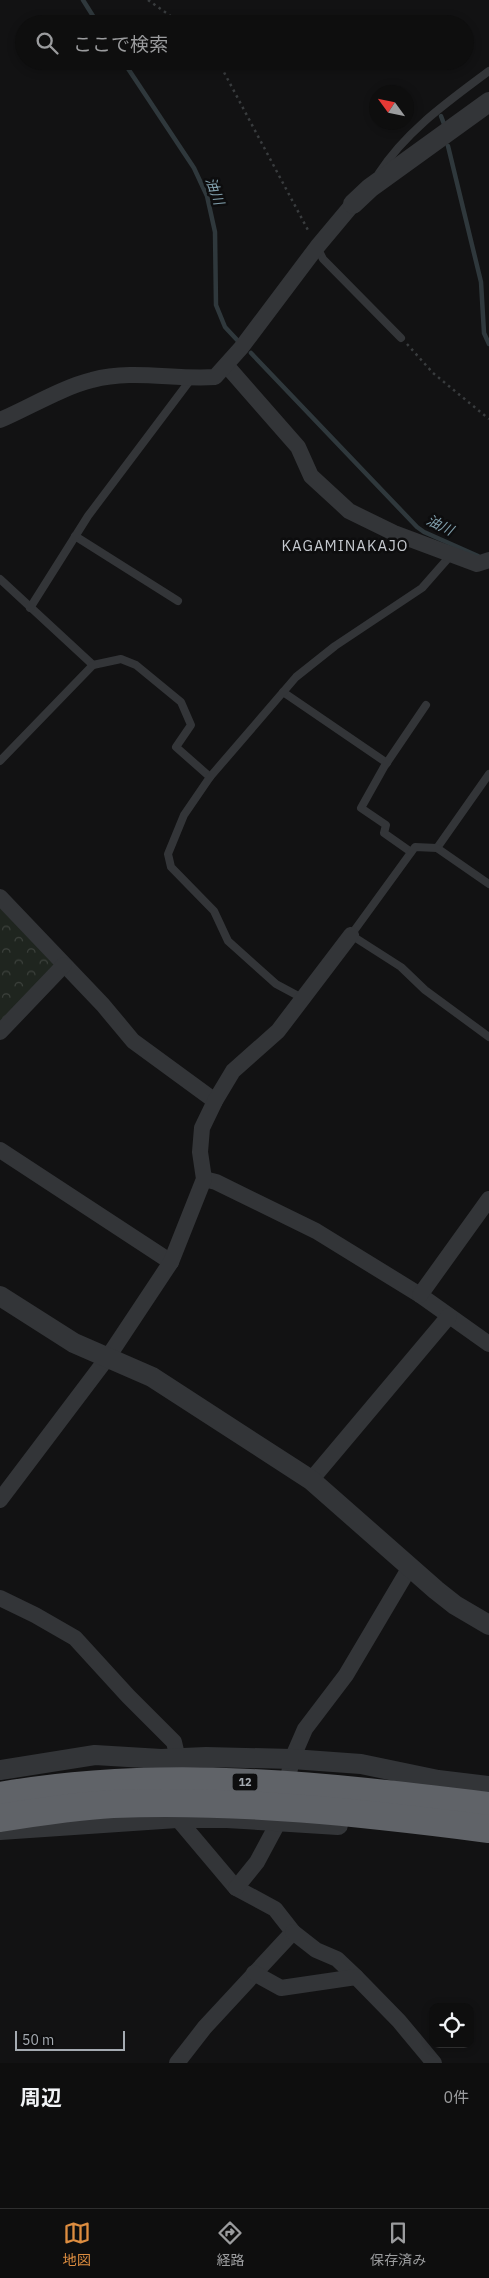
<!DOCTYPE html>
<html lang="ja">
<head>
<meta charset="utf-8">
<style>
	:root { --surface:#0e0e0e; --page:#1c1c1c; --text:#f1f3f6; --muted:#9b9c9e; --line:#2e2e2e; --accent:#dd8d40 }
	body { margin:0; font-family:"IBM Plex Sans","Noto Sans JP",sans-serif; background:var(--page); color:var(--text) }
	.controls { position:absolute; right:15px; bottom:15px; display:grid; overflow:hidden; border-radius:10px; box-shadow:0 2px 8px #0003 }
	.controls button { width:45px; height:45px; display:grid; place-items:center; padding:0; border:0; border-bottom:1px solid var(--line); background:var(--surface); color:var(--text); font:25px sans-serif }
	.compass { position:absolute; left:369px; top:85px; width:45px; height:45px; border-radius:50%; background:var(--surface); box-shadow:0 2px 8px #0003; rotate:303deg }
	.scale { position:absolute; left:15px; bottom:12px; width:110px; box-sizing:border-box; padding-left:5px; border:2px solid #a5abb2; border-top:0; font-size:14px; line-height:18px; white-space:nowrap; color:#a5abb2; -webkit-text-stroke:4px #0d0d0e; paint-order:stroke }
	.list { margin:0; padding:0; list-style:none }
	h2 { display:flex; justify-content:space-between; align-items:center; height:65px; margin:0; padding:0 20px; font-size:21px }
	h2 small { font-size:16px; font-weight:400; color:var(--muted) }
	.icon { flex:none; width:28px; height:28px; fill:none; stroke:currentColor; stroke-width:2; stroke-linecap:round; stroke-linejoin:round }
	.map { position:relative; flex:none; width:489px; height:2063px; overflow:hidden }
	.search { position:absolute; background:var(--surface); box-shadow:0 2px 8px #0003; left:15px; right:15px; top:15px; height:55px; display:flex; align-items:center; gap:12px; box-sizing:border-box; padding:0 18px; border-radius:28px; color:var(--muted); font-size:19px }
	.sheet { height:145px; background:var(--surface) }
	nav { display:flex; justify-content:space-around; align-items:center; box-sizing:border-box; height:70px; border-top:1px solid var(--line); background:var(--surface); font-size:14px; color:var(--muted) }
	nav a { display:grid; justify-items:center; gap:2px }
	nav .on { color:var(--accent) }
	.map>svg:first-child { display:block }
	.forest { fill:url(#forest-crowns) }
	.lines { fill:none; stroke-linecap:round; stroke-linejoin:round }
	.stream { stroke:#2f383c; stroke-width:4.5 }
	.path { stroke:#393c3e; stroke-width:2.5; stroke-dasharray:2.5 4; stroke-linecap:butt }
	.service { stroke:#333538; stroke-width:8 }
	.minor { stroke:#333538; stroke-width:16 }
	.tertiary { stroke:#333538; stroke-width:20 }
	.motorway { stroke:#606368; stroke-width:28 }
	.labels { text-anchor:middle; dominant-baseline:central; stroke-width:5; stroke-linejoin:round; paint-order:stroke }
	.shield { fill:#0d0d0e; stroke:#777c81; stroke-width:1 }
	.shield-label { font-size:11px; font-weight:bold; fill:#a5abb2 }
	.water-label { font-size:14px; font-style:italic; fill:#7f9daa; stroke:#0d0d0e }
	.quarter-label { font-size:15px; letter-spacing:1px; fill:#c5c9cf; stroke:#0d0d0e }
</style>
</head>
<body>
<div class="map">
<svg width="489" height="2063" viewBox="0 0 489 2063">
	<defs>
		<pattern id="forest-crowns" width="20" height="18" patternUnits="userSpaceOnUse" patternTransform="scale(1.25)"><rect width="20" height="18" fill="#1f251f"/><path d="M2 6a3 3 0 1 1 6 0M12 15a3 3 0 1 1 6 0" fill="none" stroke="#3d423d"/></pattern>
	</defs>
	<rect width="100%" height="100%" fill="#121213"/>
	<!-- forest -->
	<path class="forest" d="M0 897 64 965 0 1032Z"/>
	<g class="lines">
		<!-- stream -->
		<g class="stream">
			<path d="M83 0 98 24"/>
			<path d="M123 61 194 168 207 196 215 232 216 305 225 327 239 342"/>
			<path d="M441 116 444 124"/>
			<path d="M448 146 481 282 484 333 489 344"/>
			<path d="M251 353 417 527 424 532 478 556"/>
		</g>
		<!-- path -->
		<g class="path">
			<path d="M148 0 182 24"/>
			<path d="M218 61 309 232"/>
			<path d="M407 344 433 373 489 419"/>
		</g>
		<!-- service -->
		<g class="service">
			<path d="M379 173C407 130 449 101 489 71"/>
			<path d="M317 247 323 259 401 338"/>
			<path d="M75 536 178 601"/>
			<path d="M0 579 93 665 0 761"/>
			<path d="M30 608 88 516 191 379"/>
			<path d="M93 665 121 659 136 665 181 702 191 725 176 747 210 777"/>
			<path d="M283 692 387 763"/>
			<path d="M437 848 489 774"/>
			<path d="M411 852 384 833 386 825 361 808 384 767 426 705"/>
			<path d="M489 884 437 848 415 847 351 935 401 967 425 990 489 1037"/>
			<path d="M304 999 276 984 228 941 214 911 171 867 168 854 184 815 210 777 296 677 335 646 422 588 451 555"/>
		</g>
		<!-- minor -->
		<g class="minor">
			<path d="M227 366 298 447 311 476 349 511 394 533 477 564 489 560"/>
			<path d="M0 420C28 408 63 387 92 380 133 369 174 380 215 377L241 348 317 247 353 204"/>
			<path d="M0 897 103 1005 133 1041 215 1101"/>
			<path d="M0 1032 64 965"/>
			<path d="M0 1150 171 1262"/>
			<path d="M204 1179 216 1182 316 1231 420 1295 489 1344"/>
			<path d="M420 1295 489 1199"/>
			<path d="M311 1480 449 1316"/>
			<path d="M0 1500 108 1357 171 1262 204 1179 200 1152 202 1128 215 1101 233 1071 278 1031 351 935"/>
			<path d="M0 1598 35 1615 75 1638 128 1696 174 1742 178 1759 176 1770"/>
			<path d="M176 1809 177 1818 236 1888 275 1909 293 1932 205 2027 177 2063"/>
			<path d="M236 1888 257 1862 279 1821 292 1759 305 1729 346 1675 410 1567"/>
			<path d="M293 1932 316 1950 337 1959 356 1977"/>
			<path d="M254 1973 281 1988 356 1977 399 2021 434 2063"/>
		</g>
		<!-- tertiary -->
		<g class="tertiary">
			<path d="M353 204 370 188 489 102"/>
			<path d="M0 1296 74 1343 152 1377 311 1480 436 1590 455 1605 489 1625"/>
			<path d="M0 1770 95 1755 161 1759 206 1757 292 1759 361 1764 438 1780 489 1786"/>
			<path d="M0 1830 177 1818H227L338 1825"/>
		</g>
		<!-- motorway -->
		<g class="motorway">
			<path d="M0 1796C163 1767 326 1786 489 1806"/>
			<path d="M0 1818C37 1812 76 1806 113 1804 240 1799 364 1813 489 1829"/>
		</g>
	</g>
	<g class="labels">
		<!-- shield labels -->
		<rect class="shield" x="232.5" y="1773.5" width="25" height="17" rx="4"/>
		<g class="shield-label">
			<text x="245" y="1782">12</text>
		</g>
		<!-- water labels -->
		<g class="water-label">
			<text transform="translate(215 191) rotate(70)">油川</text>
			<text transform="translate(440 525) rotate(26)">油川</text>
		</g>
		<!-- quarter labels -->
		<g class="quarter-label">
			<text x="345" y="545">KAGAMINAKAJO</text>
		</g>
	</g>
</svg>
<div class="controls">
<button><svg class="icon" aria-label="locate" viewBox="0 0 24 24"><circle cx="12" cy="12" r="6"/><path d="M12 2v4M12 18v4M2 12h4M18 12h4"/></svg></button>
</div>
<svg class="compass" viewBox="-18 -18 36 36"><path d="M0-13l5 13h-10z" fill="#e53935"/><path d="M0 13l5-13h-10z" fill="#9b9c9e"/></svg>
<div class="scale">50 m</div>
<div class="search"><svg class="icon" aria-label="search" viewBox="0 0 24 24"><circle cx="10" cy="10" r="6"/><path d="M15 15l6 6"/></svg>ここで検索</div>
</div>
<section class="sheet">
<h2>周辺<small>0件</small></h2>
<ul class="list">
</ul>
</section>
<nav>
<a class="on"><svg class="icon" aria-label="map" viewBox="0 0 24 24"><path d="M3 6l6-2 6 2 6-2v14l-6 2-6-2-6 2zM9 4v14M15 6v14"/></svg>地図</a>
<a><svg class="icon" aria-label="directions" viewBox="0 0 24 24"><path d="M12 3l9 9-9 9-9-9zM9 14v-3h6M13 9l2 2-2 2"/></svg>経路</a>
<a><svg class="icon" aria-label="saved" viewBox="0 0 24 24"><path d="M7 4h10v16l-5-4-5 4z"/></svg>保存済み</a>
</nav>
</body>
</html>
